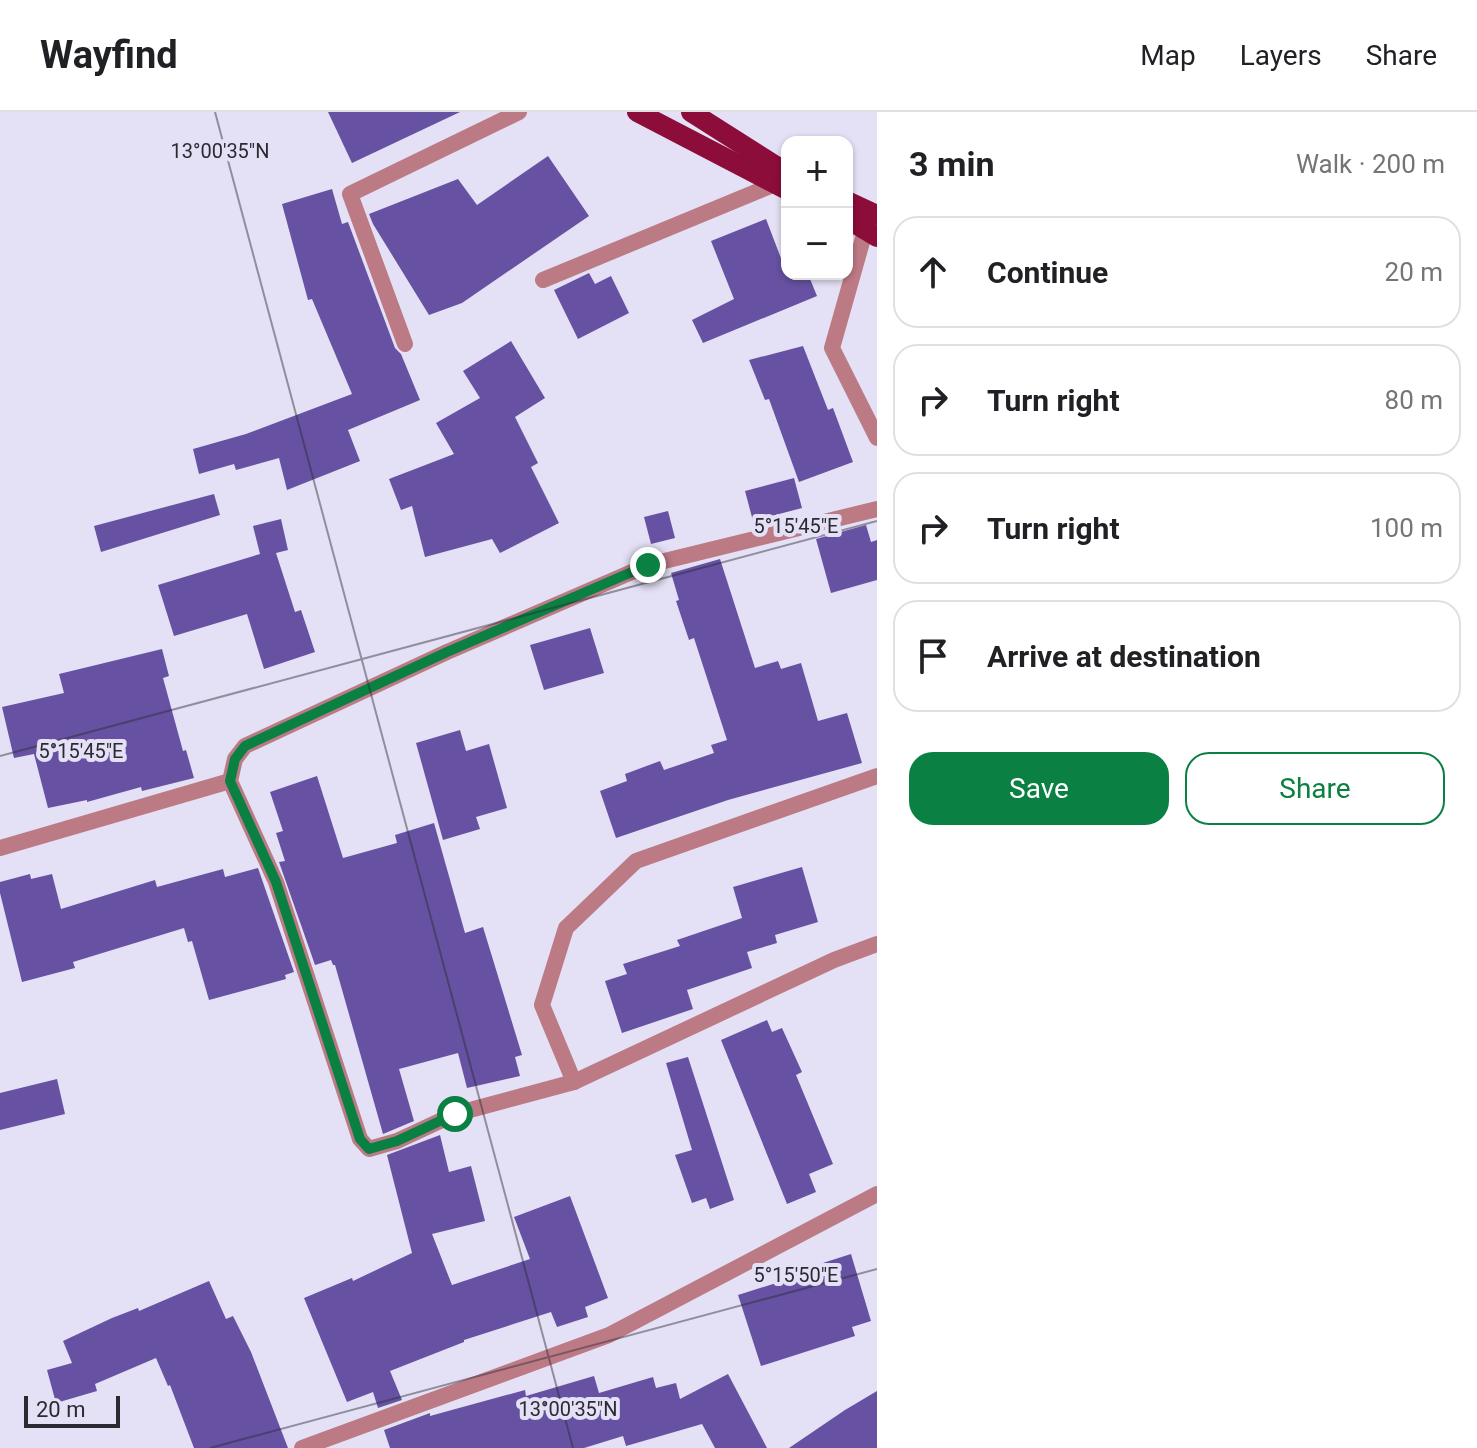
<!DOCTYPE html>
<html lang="en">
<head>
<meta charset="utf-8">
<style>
	:root { --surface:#fff; --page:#f6f6f6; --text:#202124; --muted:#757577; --line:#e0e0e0; --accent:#0b8043 }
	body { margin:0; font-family:Roboto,sans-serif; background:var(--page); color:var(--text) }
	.controls { position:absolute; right:24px; top:24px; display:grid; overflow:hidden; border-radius:16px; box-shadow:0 2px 6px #0004 }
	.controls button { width:72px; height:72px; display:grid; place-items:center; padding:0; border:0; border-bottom:2px solid var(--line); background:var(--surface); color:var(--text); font:40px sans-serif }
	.scale { position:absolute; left:24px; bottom:20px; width:96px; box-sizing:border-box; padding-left:8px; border:4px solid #2b2a32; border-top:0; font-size:22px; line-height:28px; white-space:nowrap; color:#2b2a32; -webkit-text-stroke:6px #e4e0f5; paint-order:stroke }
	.stop { position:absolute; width:24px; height:24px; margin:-18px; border:6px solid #0b8043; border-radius:50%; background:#fff }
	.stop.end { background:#0b8043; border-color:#fff; box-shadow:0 2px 8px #0008 }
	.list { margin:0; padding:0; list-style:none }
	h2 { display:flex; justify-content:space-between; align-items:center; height:104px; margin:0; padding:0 32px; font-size:34px }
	h2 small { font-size:26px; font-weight:400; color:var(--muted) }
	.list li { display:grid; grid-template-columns:52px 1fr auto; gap:24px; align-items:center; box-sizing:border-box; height:112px; margin:0 16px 16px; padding:0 16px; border:2px solid var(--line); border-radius:24px }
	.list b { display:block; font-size:30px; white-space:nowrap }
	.list em { font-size:26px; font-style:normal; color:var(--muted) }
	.actions { display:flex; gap:16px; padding:24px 32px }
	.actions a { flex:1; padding:18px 0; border:2px solid var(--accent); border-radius:24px; text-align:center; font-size:28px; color:var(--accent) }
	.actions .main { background:var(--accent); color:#fff }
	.icon { flex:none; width:44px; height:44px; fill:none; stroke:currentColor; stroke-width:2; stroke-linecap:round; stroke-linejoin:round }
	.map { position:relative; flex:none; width:877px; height:1336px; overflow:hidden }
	header { display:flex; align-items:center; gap:48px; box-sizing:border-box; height:112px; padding:0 40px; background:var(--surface); border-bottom:2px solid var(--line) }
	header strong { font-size:38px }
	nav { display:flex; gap:44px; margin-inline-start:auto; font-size:28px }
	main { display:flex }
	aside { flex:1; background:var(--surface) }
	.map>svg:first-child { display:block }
	.building { fill:#6751a2 }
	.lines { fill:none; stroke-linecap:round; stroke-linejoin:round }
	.minor { stroke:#bc7a85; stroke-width:16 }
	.primary { stroke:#8c0d3a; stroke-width:20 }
	.route { stroke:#0b8043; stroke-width:10 }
	.ticks { fill:none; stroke:#2b2a32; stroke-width:2; stroke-opacity:0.45 }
	.ticks-label { font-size:20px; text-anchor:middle; fill:#2b2a32; stroke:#e4e0f5; stroke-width:8; stroke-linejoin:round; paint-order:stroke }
</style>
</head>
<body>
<header>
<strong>Wayfind</strong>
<nav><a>Map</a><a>Layers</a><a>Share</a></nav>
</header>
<main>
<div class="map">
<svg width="877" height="1336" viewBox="0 0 877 1336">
	<rect width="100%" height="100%" fill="#e4e0f5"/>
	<!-- building -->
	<g class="building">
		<path d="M328 0H460L352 51Z"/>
		<path d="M548 44 589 104 462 191 429 203 373 112 369 102 458 67 477 93Z"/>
		<path d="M332 77 342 112 348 110 395 236 401 242 420 288 348 318 360 349 287 378 279 346 236 358 234 352 199 362 193 337 246 322 352 282 312 187 308 188 282 92Z"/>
		<path d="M766 107 787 162H808L817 184 703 231 692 208 734 187 711 129Z"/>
		<path d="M589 161 595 172 611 164 629 201 578 227 554 178Z"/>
		<path d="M511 229 545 286 515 305 538 351 531 355 559 411 500 441 492 427 425 445 412 394 401 398 389 367 454 342 436 311 480 286 463 259Z"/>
		<path d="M803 234 828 298 833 296 853 350 799 370 769 287 765 288 749 248Z"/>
		<path d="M794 366 802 396 753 409 745 379Z"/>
		<path d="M214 382 220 403 101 440 94 414Z"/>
		<path d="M668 399 675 426 651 432 644 405Z"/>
		<path d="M281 407 288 438 276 441 295 500 301 498 315 540 264 557 247 502 174 524 158 473 260 442 253 414Z"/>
		<path d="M866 413 871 430 877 428V468L831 481 816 427Z"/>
		<path d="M720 447 755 556 778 549 781 557 801 551 818 609 847 601 862 651 728 688 616 726 600 679 627 669 625 662 660 649 664 658 714 641 711 633 727 628 694 526 689 528 676 489 679 488 671 461Z"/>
		<path d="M590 516 604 561 544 578 530 533Z"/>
		<path d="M162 537 169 564 163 566 183 639 186 638 194 666 142 679 141 675 87 690V688L48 696 34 642 14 646 2 595 64 581 59 562Z"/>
		<path d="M460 618 466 639 489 632 507 696 476 705 480 717 443 728 416 631Z"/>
		<path d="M317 664 343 746 397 731 395 723 434 711 465 821 483 815 522 943 515 945 520 964 467 976 458 941 399 957 414 1009 383 1022 335 853H333L331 848 315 853 279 750 285 749 276 721 283 719 270 680Z"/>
		<path d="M802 755 818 810 775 823 777 831 747 840 752 856 687 878 693 897 622 921 605 869 627 862 623 852 680 834 677 828 742 806 733 775Z"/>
		<path d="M258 756 294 860 285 863 286 867 209 888 192 829 188 830 184 816 73 850 75 856 22 870 0 781V770L30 762 31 767 52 762 61 797 155 768 157 775 223 757 225 765Z"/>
		<path d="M767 908 772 920 782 916 802 960 796 963 833 1052 809 1062 816 1080 787 1092 721 928Z"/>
		<path d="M688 945 734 1088 710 1097 706 1086 692 1091 675 1043 692 1038 666 951Z"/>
		<path d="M57 967 65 1002 0 1018V981Z"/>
		<path d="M440 1023 449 1060 471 1054 485 1109 432 1122 452 1173 530 1147 514 1105 570 1084 608 1186 585 1195 588 1205 557 1215 551 1200 464 1228V1230L390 1259 402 1288 378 1296 373 1280 347 1290 304 1186 352 1166 353 1169 412 1141 387 1043Z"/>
		<path d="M851 1142 871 1209 852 1215 855 1224 761 1254 738 1183 808 1161 807 1156Z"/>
		<path d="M209 1169 226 1207 233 1204 251 1240 288 1336H194L170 1273 168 1274 156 1246 95 1272 97 1279 56 1291 47 1258 72 1251 63 1229 112 1206 138 1196 139 1199Z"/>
		<path d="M728 1262 767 1336H715L702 1312 626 1334 623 1324 584 1336H390L384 1318 430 1301V1304L525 1278 526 1284 594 1264 599 1281 653 1265 656 1276 676 1271 680 1287Z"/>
		<path d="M877 1279V1336H789L845 1298Z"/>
	</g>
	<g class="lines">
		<!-- minor -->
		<g class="minor">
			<path d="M866 116 832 236 877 326"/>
			<path d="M543 168 775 72"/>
			<path d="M405 232 350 82 519 0"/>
			<path d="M877 397 648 453 447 540 245 634 235 647 230 669 276 770 360 1027 369 1037 397 1029 455 1002 574 970 834 848 877 832"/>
			<path d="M0 736 230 669"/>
			<path d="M574 970 542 893 566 816 636 749 877 664"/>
			<path d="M302 1336 609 1223 877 1082"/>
		</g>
		<!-- primary -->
		<g class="primary">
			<path d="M637 0 787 78"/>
			<path d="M691 0 787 61"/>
			<path d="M847 89 877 103"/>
			<path d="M847 107 877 125"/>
		</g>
	</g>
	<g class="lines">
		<!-- route -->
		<path class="route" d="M455 1002 397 1029 369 1037 360 1027 276 770 230 669 235 647 245 634 447 540 648 453"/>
	</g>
	<!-- ticks -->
	<path class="ticks" d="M215 0 573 1336M0 644 877 409M210 1336 877 1157"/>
	<g class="ticks-label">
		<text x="220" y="46">13°00'35"N</text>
		<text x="796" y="421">5°15'45"E</text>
		<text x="81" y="646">5°15'45"E</text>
		<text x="796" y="1170">5°15'50"E</text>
		<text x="568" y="1304">13°00'35"N</text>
	</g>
</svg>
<div class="controls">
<button>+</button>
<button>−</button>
</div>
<div class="scale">20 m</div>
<div class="stop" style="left:455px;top:1002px"></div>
<div class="stop end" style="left:648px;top:453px"></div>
</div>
<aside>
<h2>3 min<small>Walk · 200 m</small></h2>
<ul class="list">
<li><svg class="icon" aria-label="ahead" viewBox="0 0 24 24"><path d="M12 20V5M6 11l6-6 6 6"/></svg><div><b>Continue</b></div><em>20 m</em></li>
<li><svg class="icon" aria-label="right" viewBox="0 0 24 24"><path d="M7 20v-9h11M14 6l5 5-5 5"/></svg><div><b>Turn right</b></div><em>80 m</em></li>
<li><svg class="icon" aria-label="right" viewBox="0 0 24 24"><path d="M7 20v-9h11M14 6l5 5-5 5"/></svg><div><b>Turn right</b></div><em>100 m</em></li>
<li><svg class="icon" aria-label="arrive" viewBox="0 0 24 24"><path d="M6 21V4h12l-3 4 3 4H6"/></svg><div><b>Arrive at destination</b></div></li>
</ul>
<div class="actions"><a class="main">Save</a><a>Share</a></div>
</aside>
</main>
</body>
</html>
